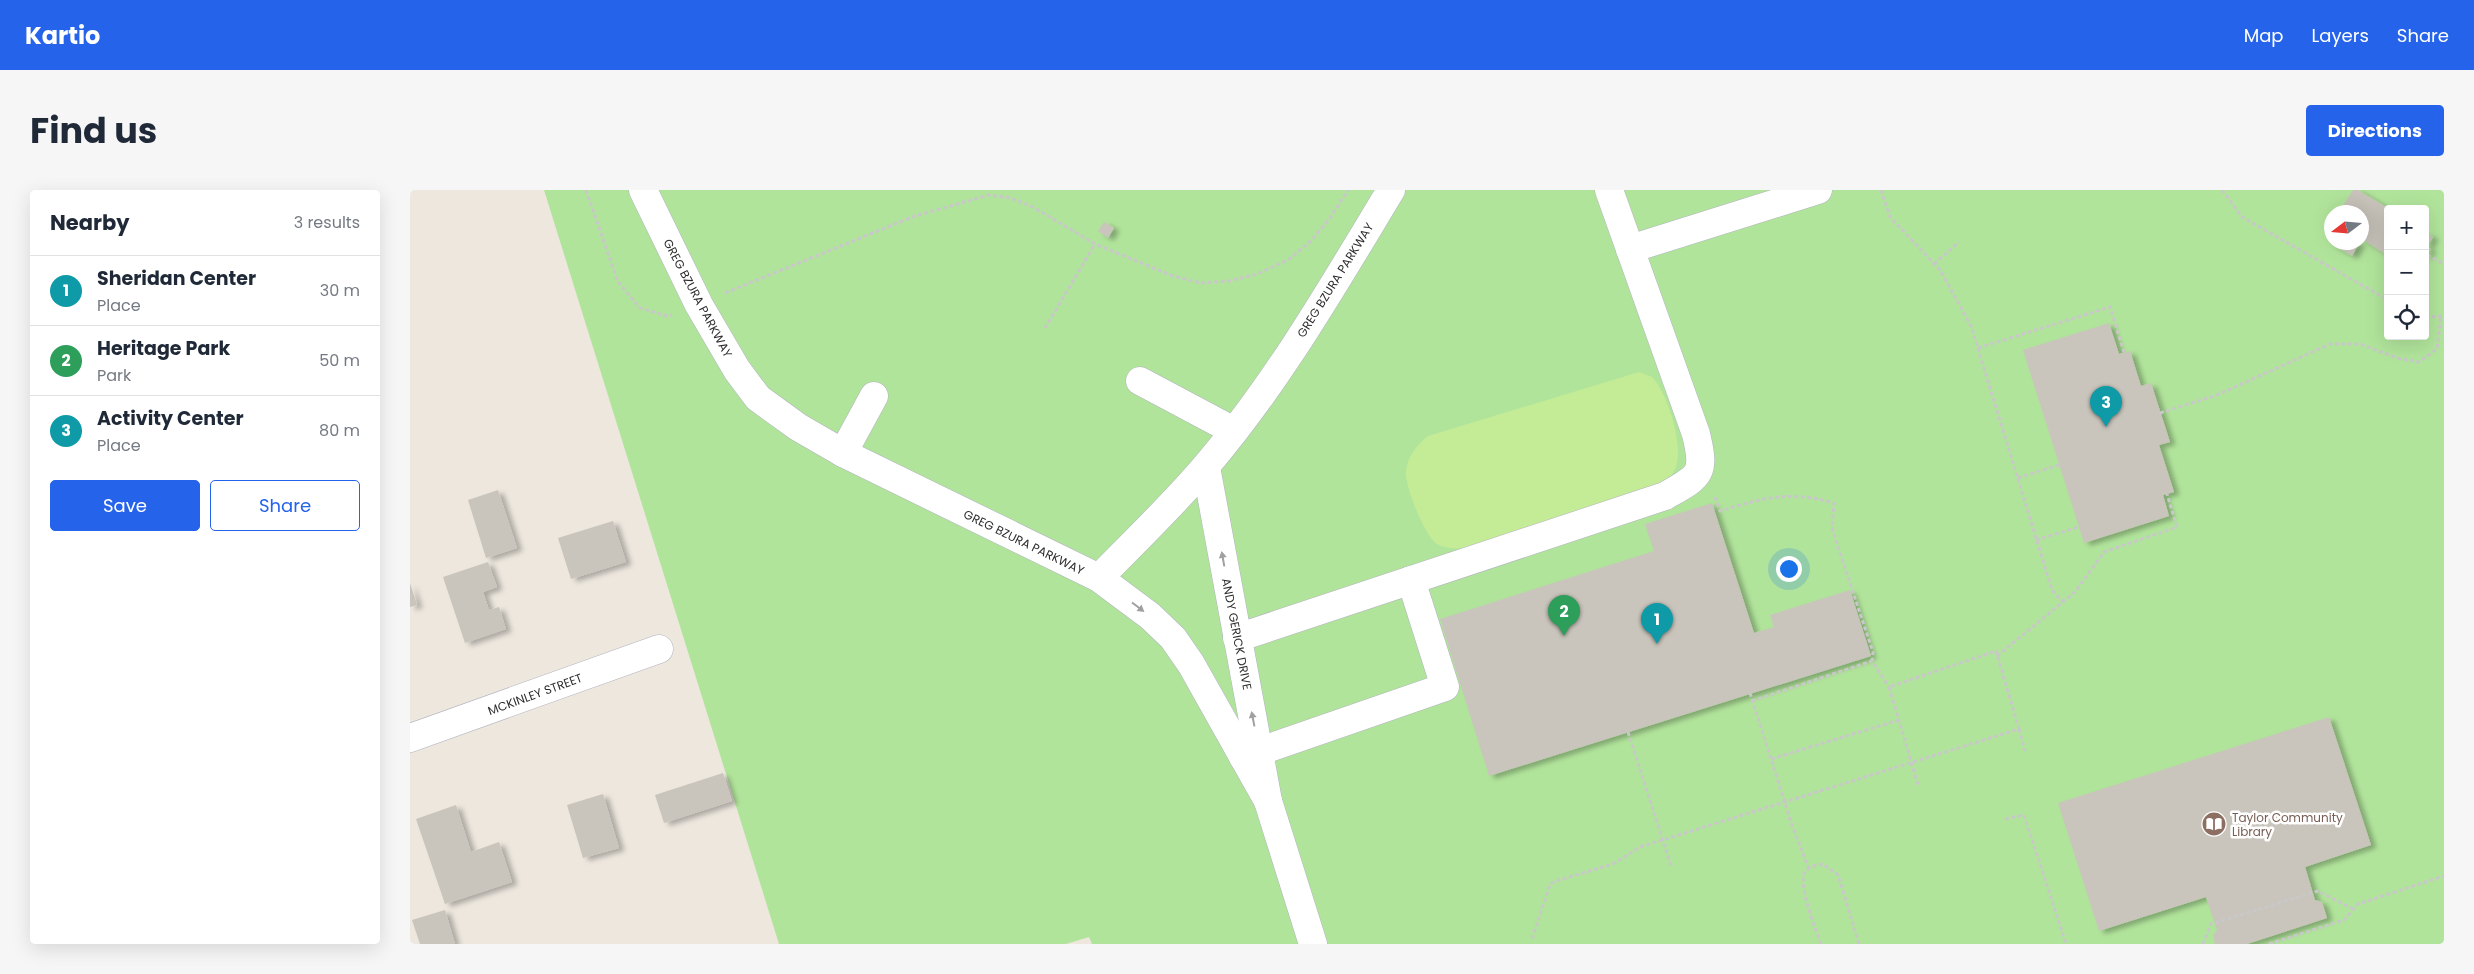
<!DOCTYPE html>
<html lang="en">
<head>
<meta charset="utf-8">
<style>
	:root { --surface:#fff; --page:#f6f6f7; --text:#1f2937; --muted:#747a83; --line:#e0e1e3; --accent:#2563eb }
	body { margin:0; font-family:Poppins,sans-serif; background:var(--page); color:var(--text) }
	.controls { position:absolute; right:15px; top:15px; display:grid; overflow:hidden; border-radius:5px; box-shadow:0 5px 20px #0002 }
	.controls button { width:45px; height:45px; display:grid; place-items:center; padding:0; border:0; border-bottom:1px solid var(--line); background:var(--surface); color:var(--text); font:25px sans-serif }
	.compass { position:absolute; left:1914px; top:15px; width:45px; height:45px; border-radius:50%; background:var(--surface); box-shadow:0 5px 20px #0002; rotate:254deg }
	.you { position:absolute; left:1378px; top:378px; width:18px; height:18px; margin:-12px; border:4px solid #fff; border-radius:50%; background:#1a73e8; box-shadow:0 0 0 8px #1a73e833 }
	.badge { display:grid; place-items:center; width:32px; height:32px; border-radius:50%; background:var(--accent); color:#fff; font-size:16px; font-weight:700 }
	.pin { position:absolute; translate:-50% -41px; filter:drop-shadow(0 1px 2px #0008) }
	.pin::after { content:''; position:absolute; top:26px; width:18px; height:15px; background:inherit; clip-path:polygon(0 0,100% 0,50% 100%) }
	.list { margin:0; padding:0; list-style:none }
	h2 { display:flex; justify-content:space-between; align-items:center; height:65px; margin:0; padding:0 20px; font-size:21px }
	h2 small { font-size:16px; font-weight:400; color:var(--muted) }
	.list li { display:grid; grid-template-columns:32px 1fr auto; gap:15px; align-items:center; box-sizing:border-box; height:70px; padding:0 20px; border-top:1px solid var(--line) }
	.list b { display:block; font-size:19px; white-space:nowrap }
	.list p { margin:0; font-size:16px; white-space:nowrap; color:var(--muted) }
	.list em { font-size:16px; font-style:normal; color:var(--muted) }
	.actions { display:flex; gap:10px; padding:15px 20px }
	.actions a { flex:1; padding:11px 0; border:1px solid var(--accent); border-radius:5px; text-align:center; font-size:18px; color:var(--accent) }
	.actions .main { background:var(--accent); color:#fff }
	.icon { flex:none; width:28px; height:28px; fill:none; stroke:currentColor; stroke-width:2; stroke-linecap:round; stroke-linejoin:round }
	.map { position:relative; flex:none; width:2034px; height:754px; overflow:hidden; border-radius:5px }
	header { display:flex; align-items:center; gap:30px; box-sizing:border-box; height:70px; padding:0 25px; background:var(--accent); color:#fff }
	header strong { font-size:24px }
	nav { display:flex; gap:28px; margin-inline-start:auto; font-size:18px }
	.intro { display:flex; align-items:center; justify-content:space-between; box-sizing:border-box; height:120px; padding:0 30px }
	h1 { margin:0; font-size:35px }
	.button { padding:12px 22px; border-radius:5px; background:var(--accent); color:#fff; font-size:18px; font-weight:700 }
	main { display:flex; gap:30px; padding:0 30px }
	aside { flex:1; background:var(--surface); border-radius:5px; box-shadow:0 5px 20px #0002 }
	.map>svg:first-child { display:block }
	.green { fill:#b1e49b; fill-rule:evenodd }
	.pitch { fill:#c4eb96 }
	.building { fill:#c9c5bc; filter:url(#shadow) }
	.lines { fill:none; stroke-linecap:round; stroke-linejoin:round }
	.minor-casing { stroke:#b2b4bf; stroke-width:29 }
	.path { stroke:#c8c8c8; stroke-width:3; stroke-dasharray:4 2.5; stroke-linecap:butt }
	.minor { stroke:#fff; stroke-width:28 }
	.oneway { fill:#a0a0a0 }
	.labels { text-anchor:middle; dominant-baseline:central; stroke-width:5; stroke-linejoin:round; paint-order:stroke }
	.street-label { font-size:12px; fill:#2c2c2c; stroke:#fff }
	.education-label { font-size:12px; fill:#785e54; stroke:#fff; text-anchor:start }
</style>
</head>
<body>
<header>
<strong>Kartio</strong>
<nav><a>Map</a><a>Layers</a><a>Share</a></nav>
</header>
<div class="intro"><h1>Find us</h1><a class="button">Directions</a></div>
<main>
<aside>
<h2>Nearby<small>3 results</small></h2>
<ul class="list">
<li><span class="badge" style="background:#0f9aa8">1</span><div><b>Sheridan Center</b><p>Place</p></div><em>30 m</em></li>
<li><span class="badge" style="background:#2e9e5b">2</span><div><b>Heritage Park</b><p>Park</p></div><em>50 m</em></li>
<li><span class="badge" style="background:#0f9aa8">3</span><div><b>Activity Center</b><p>Place</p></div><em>80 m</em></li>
</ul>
<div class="actions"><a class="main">Save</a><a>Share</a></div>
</aside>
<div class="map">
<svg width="2034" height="754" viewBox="0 0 2034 754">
	<defs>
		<filter id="shadow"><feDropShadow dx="5.5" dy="3" stdDeviation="2.5" flood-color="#0004"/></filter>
	</defs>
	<rect width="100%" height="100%" fill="#ede7de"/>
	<!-- green -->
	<path class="green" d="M134 0H2034V754H682L679 747 656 754H369ZM1978 19H2015V146H1978ZM1922 22H1952V52H1922Z"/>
	<!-- pitch -->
	<path class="pitch" d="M1229 182C1234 184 1239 185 1243 188 1258 205 1275 258 1265 279 1261 288 1254 292 1246 297L1054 359C1045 358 1035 359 1027 354 1015 347 994 294 996 281 998 265 1007 255 1018 246Z"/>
	<!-- building -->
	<g class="building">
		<path d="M1943 0H1948L1978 18V66L1952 49V22H1929Z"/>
		<path d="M694 32 704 38 698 48 688 41Z"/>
		<path d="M2015 42 2023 47 2017 57 2021 59 2015 68Z"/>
		<path d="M1922 48V52H1950L1942 66 1919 52Z"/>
		<path d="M1699 133 1709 164 1720 161 1731 196 1741 193 1760 252 1749 255 1764 302 1753 305 1759 326 1674 353 1613 160Z"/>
		<path d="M88 300 107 358 76 368 58 310Z"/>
		<path d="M1302 313 1344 443 1364 437 1360 425 1440 400 1461 466 1079 586 1030 429 1244 361 1235 334Z"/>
		<path d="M203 331 216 372 161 389 148 348Z"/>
		<path d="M78 372 87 397 73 402 79 420 89 417 96 439 55 453 33 387Z"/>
		<path d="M0 393 7 415 0 417Z"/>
		<path d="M1919 527 1961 655 1895 677 1905 710 1912 712 1917 728 1837 754H1805L1803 745 1807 740 1796 707 1689 741 1648 613Z"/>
		<path d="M313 583 322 611 254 633 245 605Z"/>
		<path d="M193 604 209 658 173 668 157 615Z"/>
		<path d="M46 615 61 662 89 652 102 692 35 714 6 629Z"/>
		<path d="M35 720 45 754H10L2 730Z"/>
	</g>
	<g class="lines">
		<defs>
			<g id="minor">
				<path d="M233 0 289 115 327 180 348 208 388 237 433 263 689 388 740 426 763 448 781 474 858 611"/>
				<path d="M1220 59 1408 0"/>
				<path d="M730 191 824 241"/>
				<path d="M433 263 464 206"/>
				<path d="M796 277 858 611 903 754"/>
				<path d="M689 388C725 351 763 315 796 276 868 192 924 94 981 0"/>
				<path d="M827 448 1255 306C1290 286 1296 285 1286 244L1199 0"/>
				<path d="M0 548 249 459"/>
				<path d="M833 567 1035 497 1001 390"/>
			</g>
		</defs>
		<!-- minor casing -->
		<use href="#minor" class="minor-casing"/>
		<!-- path -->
		<g class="path">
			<path d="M176 0 208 92 230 118 257 126 262 125"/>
			<path d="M1471 0 1480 27 1530 80 1561 136 1642 400 1653 412"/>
			<path d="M1812 0 1832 27 1978 110"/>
			<path d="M2017 65 2034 74"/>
			<path d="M1524 74 1549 52"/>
			<path d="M315 103 502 27 579 5 601 8 623 17 685 54 763 86 791 93 819 91 847 84 878 70 901 51 920 28 938 0"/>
			<path d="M2015 127 2034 126"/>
			<path d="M635 138 685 54"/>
			<path d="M1568 158 1700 117 1714 162"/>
			<path d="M1750 223 1807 205 1920 154H1950L1987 168 2009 172 2027 159 2031 126"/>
			<path d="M1608 288 1649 275"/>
			<path d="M1305 307 1310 321C1353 308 1379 300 1424 313L1422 337 1427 354 1463 462 1462 471"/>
			<path d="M1626 350 1669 337"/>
			<path d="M1587 466 1665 402 1694 362 1767 337 1757 304"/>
			<path d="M1340 503 1382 635 1399 679"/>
			<path d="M1342 511 1462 471 1479 497"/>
			<path d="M1609 539 1615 561"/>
			<path d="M1218 542 1261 676"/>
			<path d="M1361 569 1489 530"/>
			<path d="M1595 629 1614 625 1656 754"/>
			<path d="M1122 749 1140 694 1146 691 1203 674 1230 657 1609 539 1586 461 1479 497 1508 595"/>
			<path d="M1411 754C1406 740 1387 693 1395 682 1399 676 1407 675 1413 674L1428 685 1449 754"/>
			<path d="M1793 754 1801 734 1908 701 1943 719"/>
			<path d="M1859 754 1934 730 1948 714 2034 686"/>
		</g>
		<!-- minor -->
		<use href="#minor" class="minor"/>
	</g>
	<!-- one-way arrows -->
	<defs><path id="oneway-solid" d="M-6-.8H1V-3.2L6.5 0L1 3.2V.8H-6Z" transform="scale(1.25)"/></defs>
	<g class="oneway">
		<use href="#oneway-solid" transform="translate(813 369) rotate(-100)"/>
		<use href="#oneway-solid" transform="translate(728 417) rotate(37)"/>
		<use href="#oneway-solid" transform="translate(843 529) rotate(-101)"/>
	</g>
	<!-- icons -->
	<defs>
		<symbol id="library-disc" viewBox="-11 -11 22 22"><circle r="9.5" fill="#8d6e63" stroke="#fff"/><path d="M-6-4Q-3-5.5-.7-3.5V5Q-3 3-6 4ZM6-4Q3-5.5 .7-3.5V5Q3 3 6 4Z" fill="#fff"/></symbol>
	</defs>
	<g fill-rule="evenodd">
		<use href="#library-disc" x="1790" y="620" width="28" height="28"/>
	</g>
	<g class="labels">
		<!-- street labels -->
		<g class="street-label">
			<text transform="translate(925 90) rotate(-58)">GREG BZURA PARKWAY</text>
			<text transform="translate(288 108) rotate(62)">GREG BZURA PARKWAY</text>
			<text transform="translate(614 352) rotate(26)">GREG BZURA PARKWAY</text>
			<text transform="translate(827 444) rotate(79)">ANDY GERICK DRIVE</text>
			<text transform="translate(125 504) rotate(-20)">MCKINLEY STREET</text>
		</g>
		<!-- education labels -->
		<g class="education-label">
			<text x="1822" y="627">Taylor Community<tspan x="1822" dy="14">Library</tspan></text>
		</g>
	</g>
</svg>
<div class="controls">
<button>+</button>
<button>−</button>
<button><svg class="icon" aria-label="locate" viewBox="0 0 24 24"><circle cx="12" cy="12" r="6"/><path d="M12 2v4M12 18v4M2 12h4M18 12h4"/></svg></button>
</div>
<svg class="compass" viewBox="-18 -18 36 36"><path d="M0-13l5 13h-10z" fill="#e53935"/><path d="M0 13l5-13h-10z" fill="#747a83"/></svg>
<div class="you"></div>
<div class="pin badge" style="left:1247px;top:454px;background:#0f9aa8">1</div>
<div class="pin badge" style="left:1154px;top:446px;background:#2e9e5b">2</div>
<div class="pin badge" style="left:1696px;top:237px;background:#0f9aa8">3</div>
</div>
</main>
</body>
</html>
